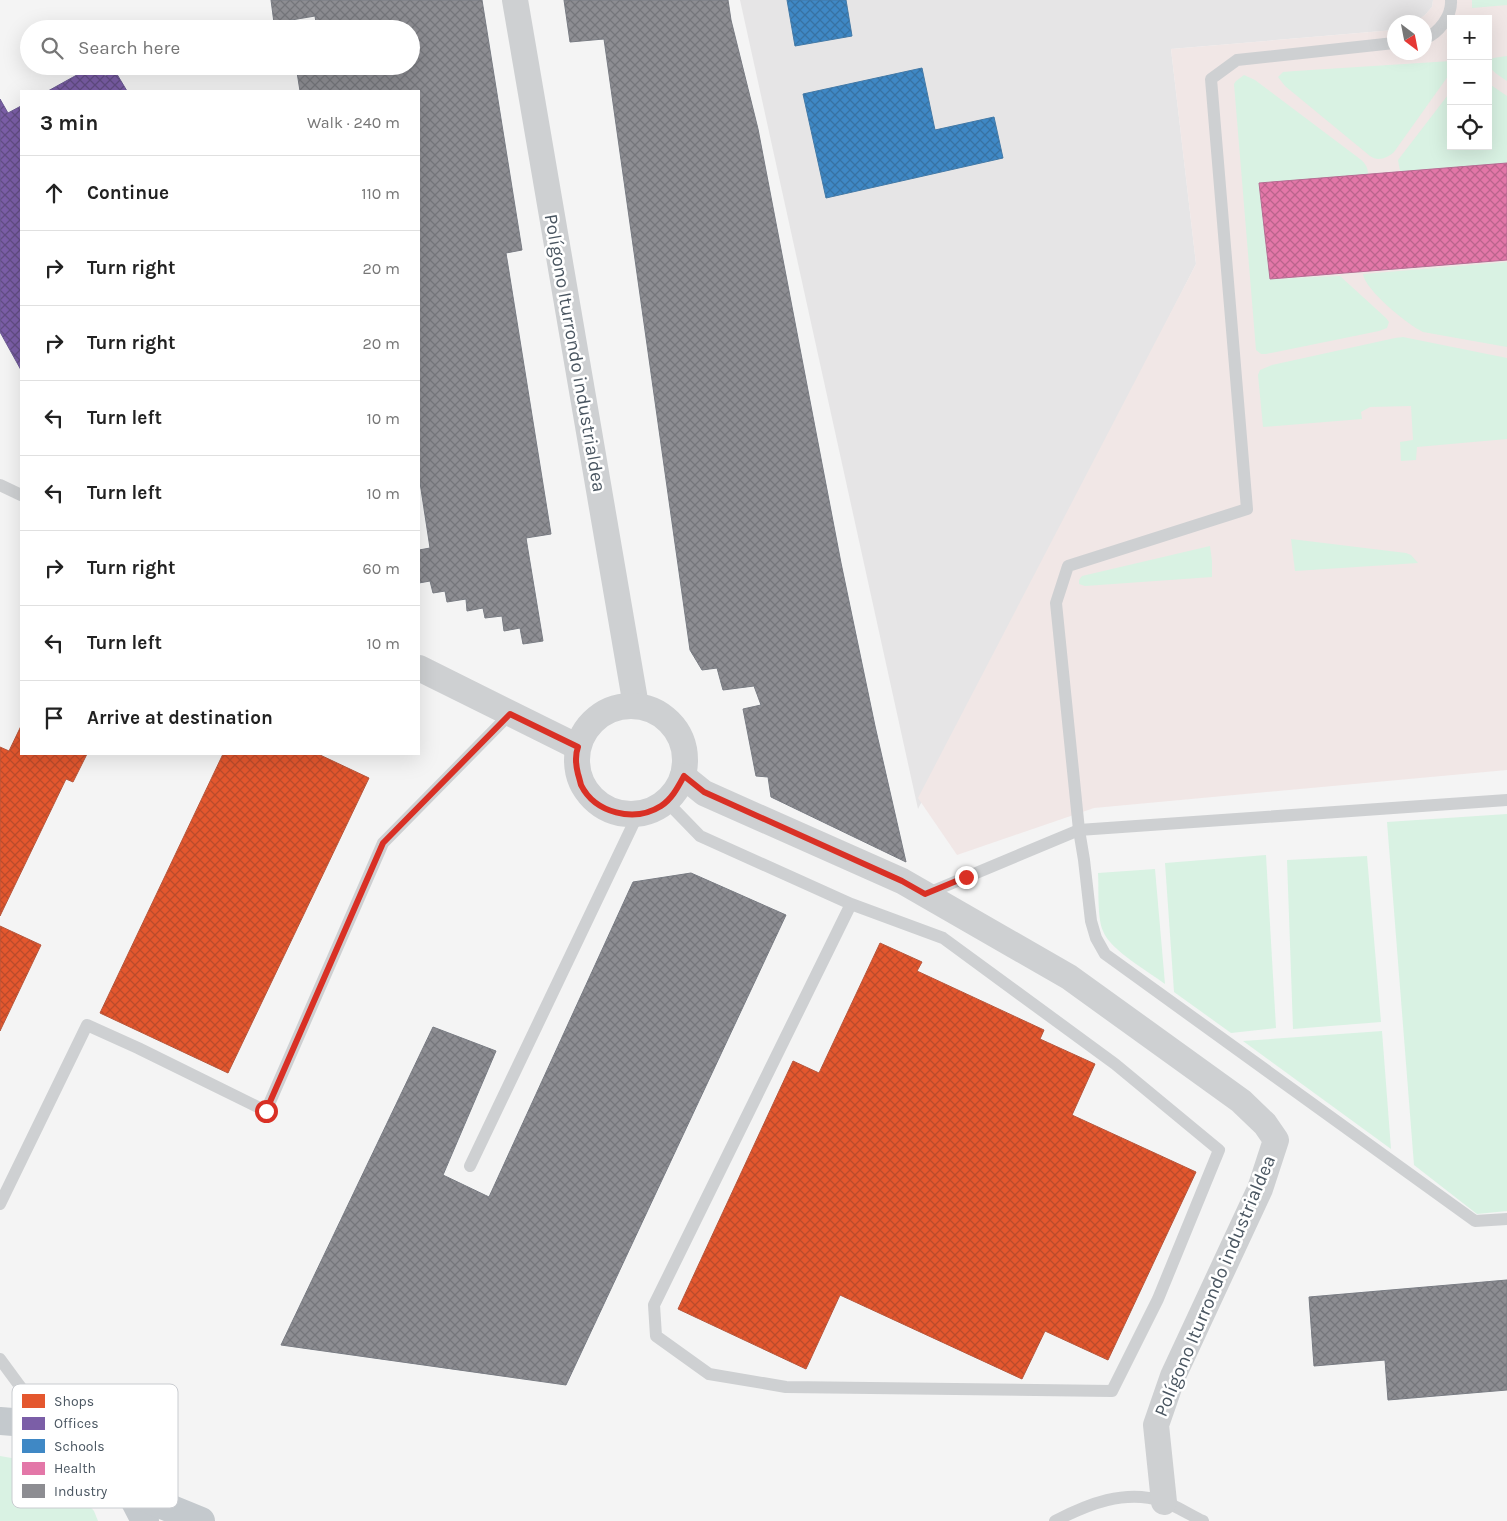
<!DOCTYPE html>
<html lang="en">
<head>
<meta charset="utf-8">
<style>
	:root { --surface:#fff; --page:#f6f6f6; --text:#222; --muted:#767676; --line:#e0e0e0 }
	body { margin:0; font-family:Karla,sans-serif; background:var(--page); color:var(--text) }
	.controls { position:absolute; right:15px; top:15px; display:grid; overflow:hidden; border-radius:0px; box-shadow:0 5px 20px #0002 }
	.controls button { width:45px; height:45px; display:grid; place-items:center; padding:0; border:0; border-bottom:1px solid var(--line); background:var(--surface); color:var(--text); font:25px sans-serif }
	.compass { position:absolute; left:1387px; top:15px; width:45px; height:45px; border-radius:50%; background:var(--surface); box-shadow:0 5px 20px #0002; rotate:148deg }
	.stop { position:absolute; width:15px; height:15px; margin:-11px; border:4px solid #d93025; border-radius:50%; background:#fff }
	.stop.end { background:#d93025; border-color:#fff; box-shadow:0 1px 5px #0008 }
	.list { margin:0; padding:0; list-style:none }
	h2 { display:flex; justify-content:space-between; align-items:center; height:65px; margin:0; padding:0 20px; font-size:21px }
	h2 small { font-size:16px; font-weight:400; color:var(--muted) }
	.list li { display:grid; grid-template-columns:32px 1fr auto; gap:15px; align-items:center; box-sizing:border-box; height:75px; padding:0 20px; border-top:1px solid var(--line) }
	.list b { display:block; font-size:19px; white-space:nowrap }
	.list em { font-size:16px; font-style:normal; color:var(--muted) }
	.icon { flex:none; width:28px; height:28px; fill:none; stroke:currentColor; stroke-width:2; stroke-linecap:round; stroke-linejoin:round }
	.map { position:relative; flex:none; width:1507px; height:1521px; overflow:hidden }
	.search { position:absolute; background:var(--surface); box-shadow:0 5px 20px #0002; left:20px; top:20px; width:400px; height:55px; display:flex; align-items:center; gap:12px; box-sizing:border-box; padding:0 18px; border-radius:28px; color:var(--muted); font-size:19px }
	.panel { position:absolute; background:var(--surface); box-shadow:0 5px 20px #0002; left:20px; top:90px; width:400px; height:665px; border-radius:0px }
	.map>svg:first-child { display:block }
	.education { fill:#e6e5e6 }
	.medical { fill:#f1e7e6; fill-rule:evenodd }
	.grass { fill:#d9f2e3 }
	.shops { fill:url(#shops-cross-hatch); stroke:#b6573d }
	.offices { fill:url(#offices-cross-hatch); stroke:#6c5c92 }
	.schools { fill:url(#schools-cross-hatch); stroke:#4279a7 }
	.health { fill:url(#health-cross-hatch); stroke:#b56d93 }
	.industry { fill:url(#industry-cross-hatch); stroke:#797c83 }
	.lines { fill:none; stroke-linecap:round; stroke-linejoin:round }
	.service { stroke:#ced0d2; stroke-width:12 }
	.minor { stroke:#ced0d2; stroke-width:26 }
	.trunk { stroke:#c4c9cd; stroke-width:28 }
	.route { stroke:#d93025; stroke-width:6 }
	.labels { text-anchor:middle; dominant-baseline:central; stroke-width:5; stroke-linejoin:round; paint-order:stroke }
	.street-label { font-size:19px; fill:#4a5661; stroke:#fff }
	.key { fill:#fff; stroke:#c9ccd0; stroke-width:1 }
	.key-label { font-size:14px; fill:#4a5661 }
</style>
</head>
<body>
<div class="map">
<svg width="1507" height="1521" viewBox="0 0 1507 1521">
	<defs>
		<pattern id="shops-cross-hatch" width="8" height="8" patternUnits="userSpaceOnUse" patternTransform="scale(1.25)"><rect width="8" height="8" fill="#e4572e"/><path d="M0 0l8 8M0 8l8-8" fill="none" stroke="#bb4b2b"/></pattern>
		<pattern id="offices-cross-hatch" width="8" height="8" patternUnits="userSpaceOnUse" patternTransform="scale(1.25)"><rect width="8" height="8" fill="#7b5ea7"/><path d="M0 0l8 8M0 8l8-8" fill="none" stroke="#624d84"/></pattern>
		<pattern id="schools-cross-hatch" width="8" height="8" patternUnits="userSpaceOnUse" patternTransform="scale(1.25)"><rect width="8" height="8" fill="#3f88c5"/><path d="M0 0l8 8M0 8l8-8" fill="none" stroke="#3772a3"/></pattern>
		<pattern id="health-cross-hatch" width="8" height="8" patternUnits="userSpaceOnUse" patternTransform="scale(1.25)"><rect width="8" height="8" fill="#e377a8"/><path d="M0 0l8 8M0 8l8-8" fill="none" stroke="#ba648c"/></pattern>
		<pattern id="industry-cross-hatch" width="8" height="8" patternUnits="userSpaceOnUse" patternTransform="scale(1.25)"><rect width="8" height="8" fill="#8d8d92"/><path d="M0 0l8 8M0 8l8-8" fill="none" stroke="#75767b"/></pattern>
	</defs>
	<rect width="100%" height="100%" fill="#f4f4f4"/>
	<!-- education -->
	<path class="education" d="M740 0H1433L1432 7 1425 15 1418 21 1415 22H1394V30L1171 49 1196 264 918 809Z"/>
	<!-- medical -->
	<path class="medical" d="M1433 0H1507V770L1094 808 957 855 918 798 1196 264 1171 49 1394 30V52H1424V22H1415L1425 15 1432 7ZM1451 19H1488V146H1451Z"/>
	<!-- grass -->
	<g class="grass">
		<path d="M1472 0H1507V5L1472 8Z"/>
		<path d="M1507 56V81C1499 75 1487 70 1490 60L1493 58Z"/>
		<path d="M1451 61V72L1394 152C1387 158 1378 162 1370 156L1285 86 1278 77 1283 72 1295 71Z"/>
		<path d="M1244 75 1255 80 1360 159C1365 163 1368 167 1368 174L1361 175 1259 183 1270 279 1340 276 1386 318 1389 322 1387 328 1379 331 1266 354H1261L1256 350 1234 84 1236 81Z"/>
		<path d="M1488 83 1507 96V163L1405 171H1400L1398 160 1451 91V146H1488Z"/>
		<path d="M1507 262V347L1423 332C1408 325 1365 290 1363 274Z"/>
		<path d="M1403 337 1507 358V439L1417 447 1416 460 1401 461 1400 442 1413 440 1411 406 1370 407 1361 412 1362 419 1263 427 1258 375 1260 370 1272 365 1395 338Z"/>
		<path d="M1291 539 1406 553 1411 555 1418 563 1295 571Z"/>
		<path d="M1210 546 1212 561V577L1085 586 1079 584V580L1082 576Z"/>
		<path d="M1507 814V1211L1477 1214 1414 1165 1387 822Z"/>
		<path d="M1266 855 1276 1028 1231 1033 1174 992 1165 863Z"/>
		<path d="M1367 856 1381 1022 1293 1029 1287 860Z"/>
		<path d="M1155 869 1165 984C1148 971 1110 950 1103 931 1097 918 1099 888 1098 873Z"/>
		<path d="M1382 1031 1391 1149 1243 1041Z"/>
		<path d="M0 1456 29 1461 65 1480 94 1511 98 1521H0Z"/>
	</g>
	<!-- shops -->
	<g class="shops">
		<path d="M21 726V754H87L73 782 66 779 0 916V747L9 751Z"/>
		<path d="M223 754H318L369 778 228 1073 100 1013Z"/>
		<path d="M0 926 41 945 0 1031Z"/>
		<path d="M880 943 922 962 917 971 1044 1030 1040 1039 1095 1064 1072 1115 1196 1172 1108 1360 1045 1331 1022 1379 840 1295 806 1369 678 1309 793 1061 819 1073Z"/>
	</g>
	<!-- offices -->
	<g class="offices">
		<path d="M93 66H100L105 76 115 71 127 91H48Z"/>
		<path d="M0 99 8 113 21 106V370L0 332Z"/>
	</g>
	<!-- schools -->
	<g class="schools">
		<path d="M787 0H846L852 36 795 46Z"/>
		<path d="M922 68 935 130 994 117 1003 158 826 198 803 94Z"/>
	</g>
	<!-- health -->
	<path class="health" d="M1507 163V260L1270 279 1259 183Z"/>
	<!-- industry -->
	<g class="industry">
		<path d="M271 0H482L522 250 506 253 551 534 526 538 543 641 523 644 520 628 504 631 502 616 485 618 483 608 467 611 466 599 447 602 445 591 433 593 430 581 419 583V550L430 548 419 476V91H300L296 66H411V29H317L315 16 274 23Z"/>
		<path d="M564 0H728L731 20 758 129 841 563 875 726 906 862 771 797 768 777 756 776 743 709 761 705 754 686 723 690 717 668 702 670 690 650 604 39 570 42Z"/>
		<path d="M691 873 786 915 566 1385 281 1345 433 1027 496 1051 443 1175 489 1197 633 882Z"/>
		<path d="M1507 1280V1390L1388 1400 1385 1360 1314 1366 1309 1297Z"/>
	</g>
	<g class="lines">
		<!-- service -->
		<g class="service">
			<path d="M1424 39C1439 33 1452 16 1451 0"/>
			<path d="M1394 43 1237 60 1211 79 1247 509 1068 566 1056 603 1079 830 1084 860 1091 921 1096 938 1105 954 1475 1221 1507 1219"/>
			<path d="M0 485 21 495"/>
			<path d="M666 801 700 836 851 904 654 1305 656 1336 709 1374 786 1387 1112 1391 1158 1299 1219 1150 1115 1064 943 938 851 904"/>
			<path d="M926 894 1079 830 1507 800"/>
			<path d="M470 1166 638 814"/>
			<path d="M0 1204 87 1025 138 1048 266 1111 383 843 510 714"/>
			<path d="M0 1359 22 1389 55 1427"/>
			<path d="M1055 1521C1088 1504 1125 1489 1162 1501 1175 1505 1190 1515 1203 1521"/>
		</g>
		<!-- minor -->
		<g class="minor">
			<path d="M515 0 636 706"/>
			<path d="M419 668 578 747"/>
			<circle cx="631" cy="760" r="54"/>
			<path d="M683 776 704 793 902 881 1069 977 1241 1101 1265 1124 1276 1140 1260 1189 1173 1376 1156 1425 1164 1502"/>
		</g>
		<!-- trunk -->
		<g class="trunk">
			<path d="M0 1421 26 1423 62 1434 100 1458 130 1492 145 1521"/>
			<path d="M130 1492 201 1521"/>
		</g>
	</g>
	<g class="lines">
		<!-- route -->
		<path class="route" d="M266 1111 383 843 510 714 578 747C575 755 576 766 578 774 579 777 580 781 581 785 595 813 634 823 661 806 672 799 678 787 684 776L704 792 902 881 925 894 966 877"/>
	</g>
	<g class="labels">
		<!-- street labels -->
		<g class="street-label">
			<text transform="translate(575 353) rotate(80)">Polígono Iturrondo industrialdea</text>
			<text transform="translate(1215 1286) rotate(-67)">Polígono Iturrondo industrialdea</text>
		</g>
	</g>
	<!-- legend -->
	<rect x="12" y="1384" width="166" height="124" rx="8" class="key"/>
	<rect x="22" y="1394" width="23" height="14" fill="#e4572e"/>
	<rect x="22" y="1417" width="23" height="13" fill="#7b5ea7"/>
	<rect x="22" y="1439" width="23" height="14" fill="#3f88c5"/>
	<rect x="22" y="1462" width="23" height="13" fill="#e377a8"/>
	<rect x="22" y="1484" width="23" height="14" fill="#8d8d92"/>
	<g class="key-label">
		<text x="54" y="1406">Shops</text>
		<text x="54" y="1428">Offices</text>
		<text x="54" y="1451">Schools</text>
		<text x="54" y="1473">Health</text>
		<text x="54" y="1496">Industry</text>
	</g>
</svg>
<div class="controls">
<button>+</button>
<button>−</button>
<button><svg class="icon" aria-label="locate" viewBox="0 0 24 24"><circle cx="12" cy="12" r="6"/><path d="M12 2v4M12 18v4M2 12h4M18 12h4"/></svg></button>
</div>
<svg class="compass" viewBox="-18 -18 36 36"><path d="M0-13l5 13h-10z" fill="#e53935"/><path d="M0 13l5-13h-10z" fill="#767676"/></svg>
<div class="stop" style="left:266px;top:1111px"></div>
<div class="stop end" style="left:966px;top:877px"></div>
<div class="search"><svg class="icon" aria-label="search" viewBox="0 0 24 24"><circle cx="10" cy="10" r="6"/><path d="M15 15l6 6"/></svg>Search here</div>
<section class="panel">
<h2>3 min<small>Walk · 240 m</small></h2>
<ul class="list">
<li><svg class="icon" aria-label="ahead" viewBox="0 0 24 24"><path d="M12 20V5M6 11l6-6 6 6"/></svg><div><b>Continue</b></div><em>110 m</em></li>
<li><svg class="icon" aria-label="right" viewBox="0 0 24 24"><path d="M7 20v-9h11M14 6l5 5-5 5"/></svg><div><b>Turn right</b></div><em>20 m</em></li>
<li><svg class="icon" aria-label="right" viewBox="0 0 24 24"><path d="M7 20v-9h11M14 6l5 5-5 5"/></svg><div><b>Turn right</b></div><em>20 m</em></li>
<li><svg class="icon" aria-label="left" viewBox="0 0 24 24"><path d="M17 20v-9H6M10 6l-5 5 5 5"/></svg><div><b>Turn left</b></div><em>10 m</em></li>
<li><svg class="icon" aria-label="left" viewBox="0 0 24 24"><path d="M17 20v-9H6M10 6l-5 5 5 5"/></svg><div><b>Turn left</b></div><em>10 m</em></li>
<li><svg class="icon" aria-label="right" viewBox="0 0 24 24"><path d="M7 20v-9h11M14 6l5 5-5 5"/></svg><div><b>Turn right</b></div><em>60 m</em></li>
<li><svg class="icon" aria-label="left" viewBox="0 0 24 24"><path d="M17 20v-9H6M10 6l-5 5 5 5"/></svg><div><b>Turn left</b></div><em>10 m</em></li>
<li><svg class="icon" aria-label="arrive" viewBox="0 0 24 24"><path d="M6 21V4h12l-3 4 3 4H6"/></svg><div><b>Arrive at destination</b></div></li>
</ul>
</section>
</div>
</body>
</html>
